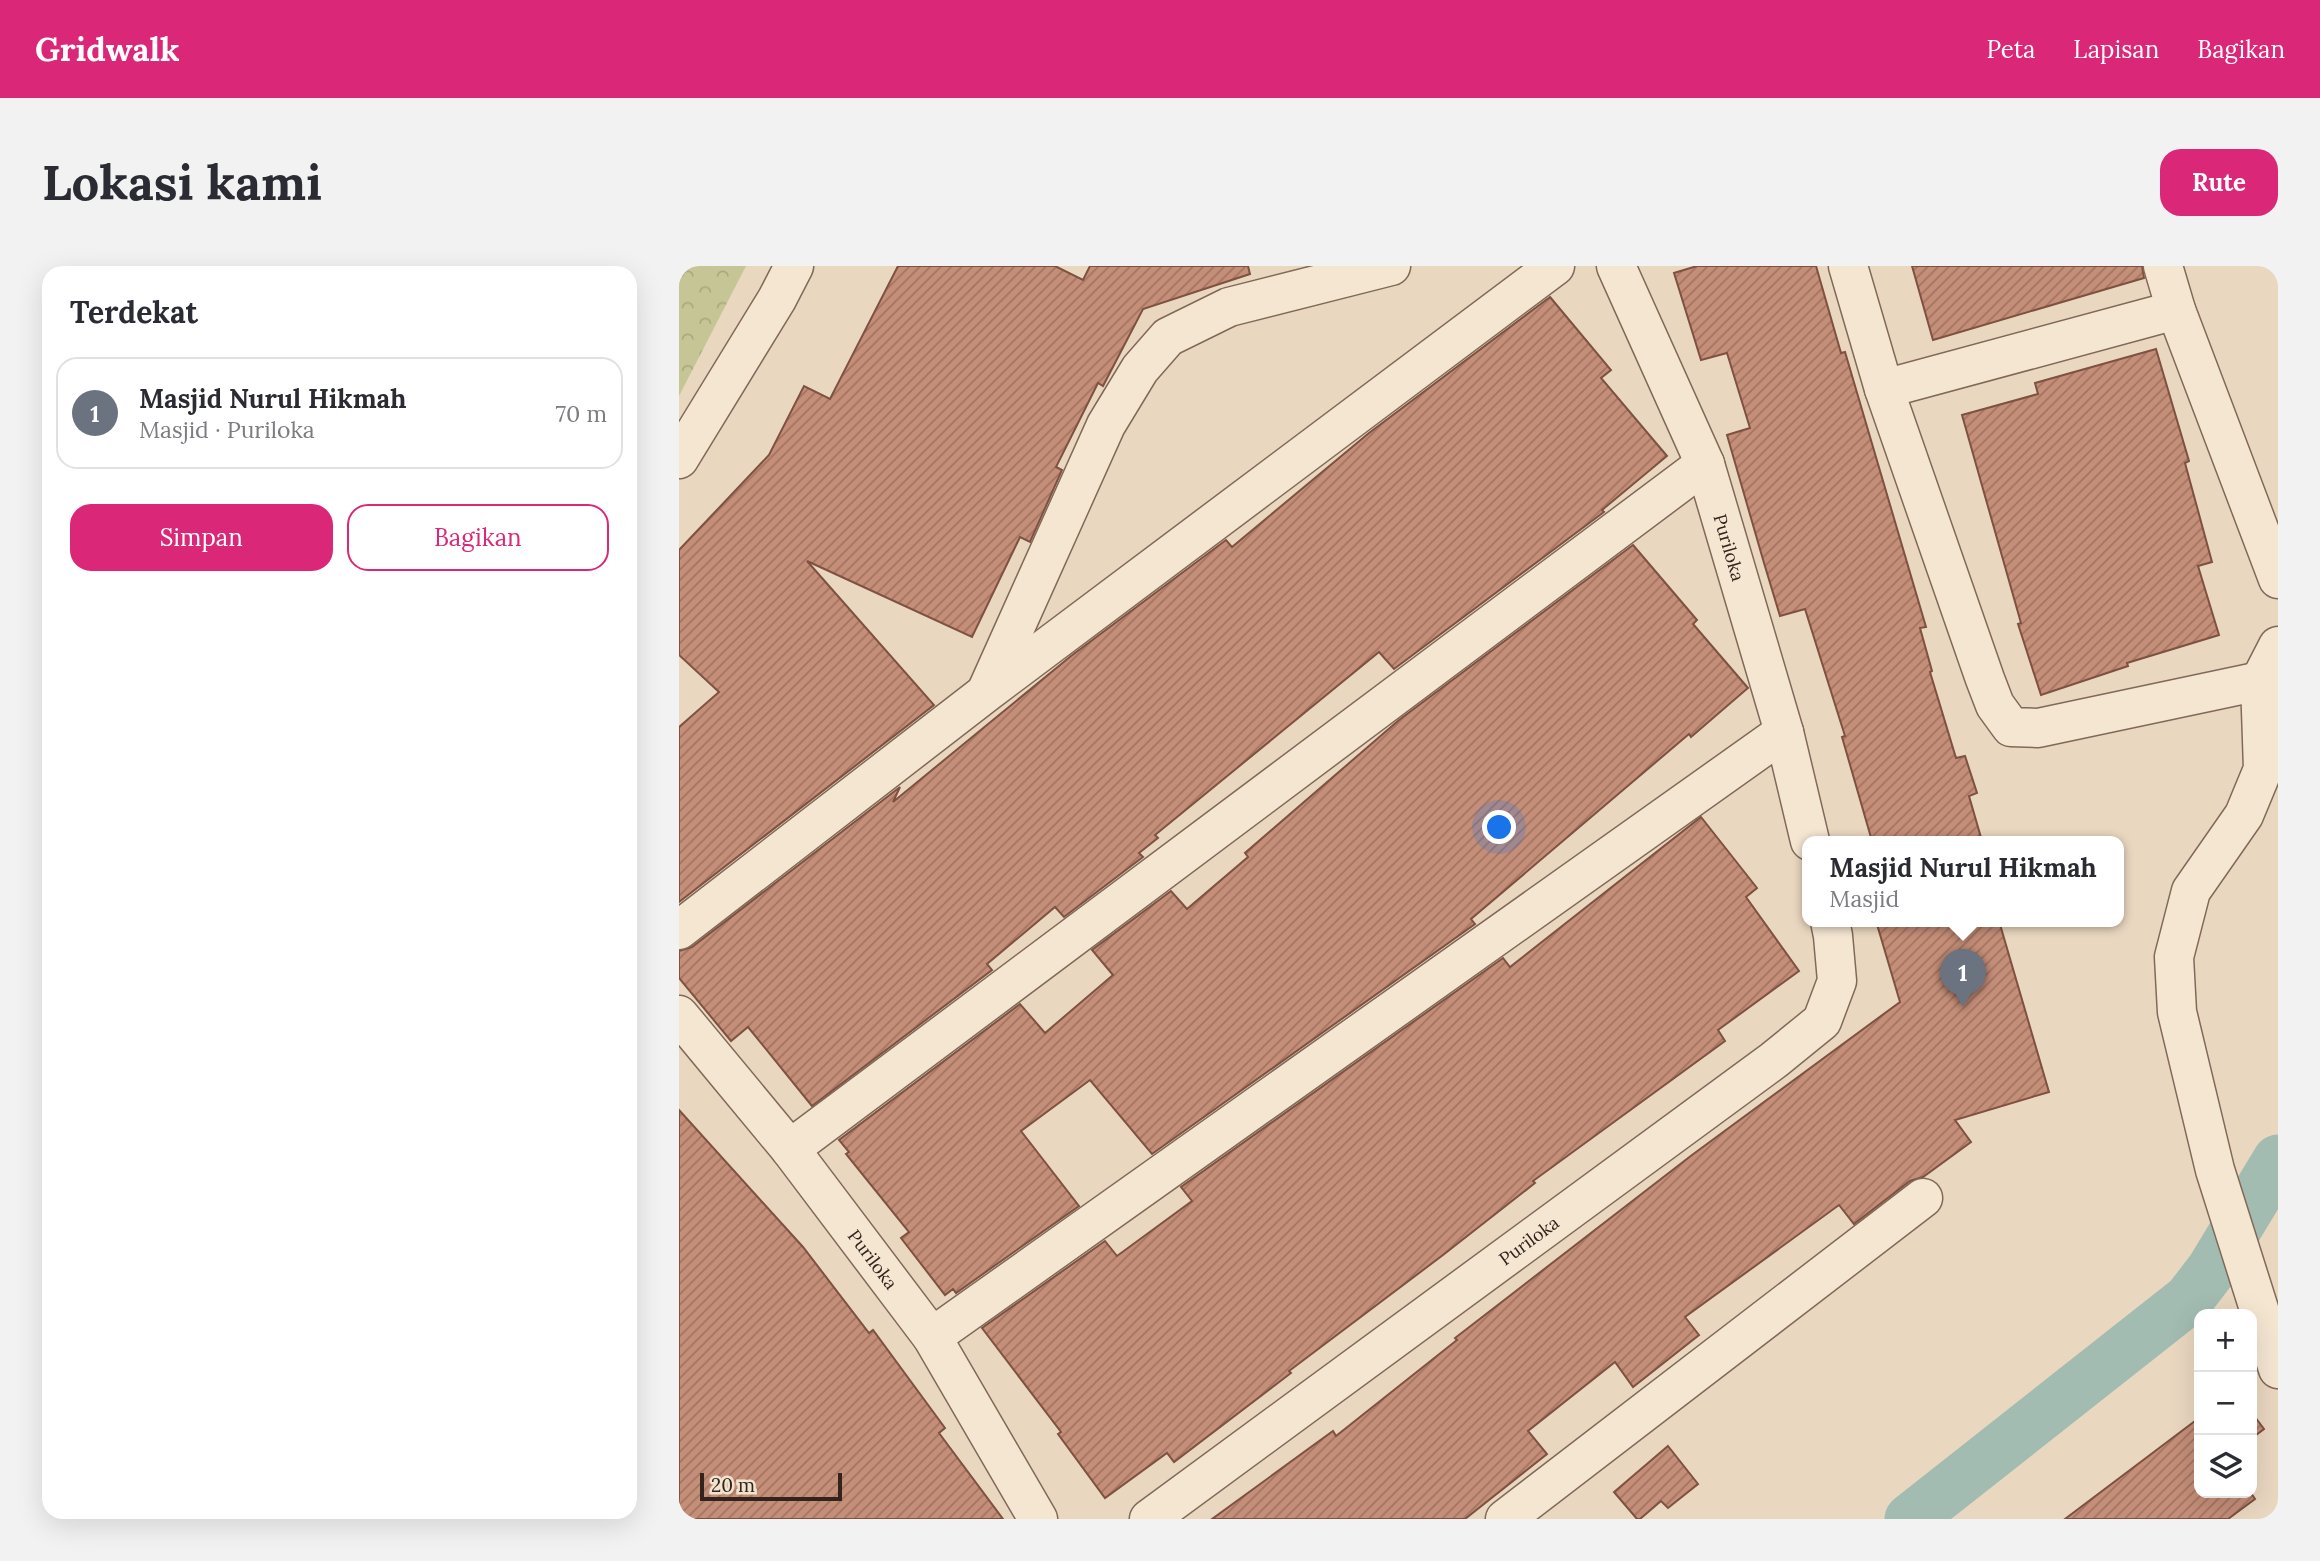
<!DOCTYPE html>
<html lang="id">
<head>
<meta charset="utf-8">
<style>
	:root { --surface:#fff; --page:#f2f2f3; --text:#2b2b33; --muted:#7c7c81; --line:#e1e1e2; --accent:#db2777 }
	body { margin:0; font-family:Lora,serif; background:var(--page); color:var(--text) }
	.controls { position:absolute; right:21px; bottom:21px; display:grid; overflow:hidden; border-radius:14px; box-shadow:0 7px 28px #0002 }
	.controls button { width:63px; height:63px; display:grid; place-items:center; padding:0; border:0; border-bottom:2px solid var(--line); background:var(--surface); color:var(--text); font:35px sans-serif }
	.scale { position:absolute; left:21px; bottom:18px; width:142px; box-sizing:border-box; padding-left:7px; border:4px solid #32241d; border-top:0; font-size:19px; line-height:24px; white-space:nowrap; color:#32241d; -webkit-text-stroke:5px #f2e3ce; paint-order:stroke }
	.you { position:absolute; left:821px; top:562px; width:24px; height:24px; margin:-18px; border:5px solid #fff; border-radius:50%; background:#1a73e8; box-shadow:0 0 0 10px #1a73e833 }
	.badge { display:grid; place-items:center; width:46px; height:46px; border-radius:50%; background:var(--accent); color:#fff; font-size:23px; font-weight:700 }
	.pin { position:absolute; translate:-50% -58px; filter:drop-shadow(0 2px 4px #0008) }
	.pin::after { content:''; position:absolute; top:37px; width:24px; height:21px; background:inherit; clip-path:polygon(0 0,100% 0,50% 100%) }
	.popup { position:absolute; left:1123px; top:570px; width:322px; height:91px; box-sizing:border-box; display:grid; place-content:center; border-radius:14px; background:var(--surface); filter:drop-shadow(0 2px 5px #0005); font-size:23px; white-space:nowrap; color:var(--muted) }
	.popup b { font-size:26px; color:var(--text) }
	.popup::after { content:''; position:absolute; left:50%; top:100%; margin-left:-14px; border:14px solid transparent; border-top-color:var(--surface) }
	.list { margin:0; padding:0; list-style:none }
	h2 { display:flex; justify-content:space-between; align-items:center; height:91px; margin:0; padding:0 28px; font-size:30px }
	h2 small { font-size:23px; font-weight:400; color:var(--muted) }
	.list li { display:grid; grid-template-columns:46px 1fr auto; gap:21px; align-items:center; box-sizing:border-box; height:112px; margin:0 14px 14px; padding:0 14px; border:2px solid var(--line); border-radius:21px }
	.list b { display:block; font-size:26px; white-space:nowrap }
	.list p { margin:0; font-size:23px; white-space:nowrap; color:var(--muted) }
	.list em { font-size:23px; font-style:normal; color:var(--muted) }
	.actions { display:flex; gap:14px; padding:21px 28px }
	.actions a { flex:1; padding:16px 0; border:2px solid var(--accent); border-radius:21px; text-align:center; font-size:24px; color:var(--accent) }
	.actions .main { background:var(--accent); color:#fff }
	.icon { flex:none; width:38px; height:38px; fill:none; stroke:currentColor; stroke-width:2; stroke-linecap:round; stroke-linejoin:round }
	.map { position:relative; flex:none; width:1599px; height:1253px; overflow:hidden; border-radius:21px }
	header { display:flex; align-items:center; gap:42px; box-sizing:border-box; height:98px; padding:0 35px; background:var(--accent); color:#fff }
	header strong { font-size:33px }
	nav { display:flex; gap:38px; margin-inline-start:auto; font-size:24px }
	.intro { display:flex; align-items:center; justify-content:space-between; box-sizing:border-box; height:168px; padding:0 42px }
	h1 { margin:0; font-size:49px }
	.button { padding:18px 32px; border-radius:21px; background:var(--accent); color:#fff; font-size:24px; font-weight:700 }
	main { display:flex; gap:42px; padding:0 42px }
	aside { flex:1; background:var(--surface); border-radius:21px; box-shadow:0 7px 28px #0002 }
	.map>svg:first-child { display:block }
	.forest { fill:url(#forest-crowns) }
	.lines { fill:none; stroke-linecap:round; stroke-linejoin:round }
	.canal { stroke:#a2bcb1; stroke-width:51 }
	.building { fill:url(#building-hatch); stroke:#7e5141; stroke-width:2 }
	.street-casing { stroke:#816959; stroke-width:41 }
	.street { stroke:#f5e6d2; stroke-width:38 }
	.labels { text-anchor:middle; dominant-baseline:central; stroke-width:6; stroke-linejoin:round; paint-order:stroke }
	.street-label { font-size:18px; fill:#32241d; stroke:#f2e3ce }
</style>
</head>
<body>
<header>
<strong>Gridwalk</strong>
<nav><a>Peta</a><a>Lapisan</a><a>Bagikan</a></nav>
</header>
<div class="intro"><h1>Lokasi kami</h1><a class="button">Rute</a></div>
<main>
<aside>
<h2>Terdekat<small></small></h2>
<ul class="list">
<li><span class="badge" style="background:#6b7280">1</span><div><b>Masjid Nurul Hikmah</b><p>Masjid · Puriloka</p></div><em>70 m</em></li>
</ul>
<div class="actions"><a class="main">Simpan</a><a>Bagikan</a></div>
</aside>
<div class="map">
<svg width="1599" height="1253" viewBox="0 0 1599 1253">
	<defs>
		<pattern id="forest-crowns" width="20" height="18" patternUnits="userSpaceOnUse" patternTransform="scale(1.75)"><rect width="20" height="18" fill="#c6c595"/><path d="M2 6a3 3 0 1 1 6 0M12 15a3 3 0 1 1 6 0" fill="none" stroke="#aba980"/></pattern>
		<pattern id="building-hatch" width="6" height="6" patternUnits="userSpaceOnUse" patternTransform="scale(1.75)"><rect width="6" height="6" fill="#c58e78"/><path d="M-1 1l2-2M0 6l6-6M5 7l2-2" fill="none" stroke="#a17462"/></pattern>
	</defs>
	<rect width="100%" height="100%" fill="#ead7c0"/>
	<!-- forest -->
	<path class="forest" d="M0 0H67L0 130Z"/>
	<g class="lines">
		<!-- canal -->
		<path class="canal" d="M1231 1253 1510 1033 1533 1003 1599 894"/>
	</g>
	<!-- building -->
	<g class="building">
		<path d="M219 0H376L404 14 411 0H569L571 8 464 43 424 120 419 117 377 201 383 204 351 276 341 271 293 371 128 295 255 439 0 636V461L40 426 0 389V284L90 189 125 120 151 133Z"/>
		<path d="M1018 0H1137L1162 87 1166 86 1247 361 1241 362 1253 405 1251 406 1277 492 1286 490 1298 527 1290 530 1303 575H1193L1163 471 1166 470 1126 343 1101 350 1085 297 1048 169 1071 162 1048 87 1022 94 995 7Z"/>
		<path d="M1233 0H1463L1465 12 1254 74Z"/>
		<path d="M871 31 932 104 922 112 988 190 923 244 925 246 715 403 700 386 476 569 479 572 460 587 464 591 385 651 376 641 308 698 313 704 133 840 69 761 52 775 0 712V685L13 681 221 521 214 536 392 390 547 274 553 281 690 167Z"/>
		<path d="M1477 83 1510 195 1506 197 1533 296 1519 300 1540 369 1448 397 1449 400 1362 429 1339 358 1342 357 1283 149 1359 128 1356 117Z"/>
		<path d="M954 279 1018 354 1014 358 1069 422 1012 471 1010 468 792 653 796 658 473 888 411 814 342 865 400 940 277 1027 274 1023 266 1029 222 972 230 966 167 888 170 886 160 874 341 738 366 767 434 709 413 684 492 625 508 643 569 591 566 587 720 454Z"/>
		<path d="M1022 551 1078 622 1067 631 1120 705 1039 764 1046 775 854 915 856 917 764 989 610 1105 612 1107 495 1196 488 1187 426 1232 379 1168 382 1166 303 1062 426 975 438 990 513 935 502 921 824 692 831 701Z"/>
		<path d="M1197 655H1320L1370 826 1276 854 1292 876 1244 911 1231 915 1175 958 1160 939 1006 1051 1020 1069 954 1121 936 1096 849 1165 868 1188 786 1253H533L654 1165 657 1170 778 1074 776 1072 1013 889 1221 736Z"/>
		<path d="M0 844 124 981 190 1067 194 1064 266 1162 260 1167 324 1253H0Z"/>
		<path d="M1573 1147 1585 1163 1573 1172Z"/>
		<path d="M1520 1152V1227H1572L1576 1233 1549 1253H1386Z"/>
		<path d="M989 1180 1019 1218 989 1242 982 1235 961 1253H958L935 1226Z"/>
	</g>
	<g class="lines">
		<defs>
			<g id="street">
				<path id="s1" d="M937 0 1026 198 1105 466 1131 575"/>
				<path d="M1169 0 1205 123 1306 413 1316 439 1332 461 1359 462 1581 415"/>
				<path d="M1484 0 1497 44 1599 313"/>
				<path d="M1205 123 1497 44"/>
				<path d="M0 193 98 33 115 0"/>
				<path d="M1599 380 1581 415 1584 503 1565 549 1512 625 1495 691 1498 746 1536 904 1599 1103"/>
				<path d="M309 422 427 159 461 103 489 71 550 41 712 0"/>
				<path d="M0 664 308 426 876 0"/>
				<path id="s2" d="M0 749 111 883 253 1071 359 1253"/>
				<path d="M111 883 1026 198"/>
				<path d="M253 1071 1105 466"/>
				<path id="s3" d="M470 1253 1095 794 1143 755 1158 715 1154 670 1151 655"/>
				<path d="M826 1253 1244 932"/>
			</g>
		</defs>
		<!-- street casing -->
		<use href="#street" class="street-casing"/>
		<!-- street -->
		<use href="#street" class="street"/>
	</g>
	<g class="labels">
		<!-- street labels -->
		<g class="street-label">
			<text stroke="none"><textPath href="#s1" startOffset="304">Puriloka</textPath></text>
			<text stroke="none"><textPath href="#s3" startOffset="471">Puriloka</textPath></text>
			<text stroke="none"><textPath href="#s2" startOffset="312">Puriloka</textPath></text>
		</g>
	</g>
</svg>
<div class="controls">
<button>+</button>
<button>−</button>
<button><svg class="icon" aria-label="layers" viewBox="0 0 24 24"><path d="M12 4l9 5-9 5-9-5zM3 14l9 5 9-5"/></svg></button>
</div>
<div class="scale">20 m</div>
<div class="you"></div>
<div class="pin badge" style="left:1284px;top:741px;background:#6b7280">1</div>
<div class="popup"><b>Masjid Nurul Hikmah</b>Masjid</div>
</div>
</main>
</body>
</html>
